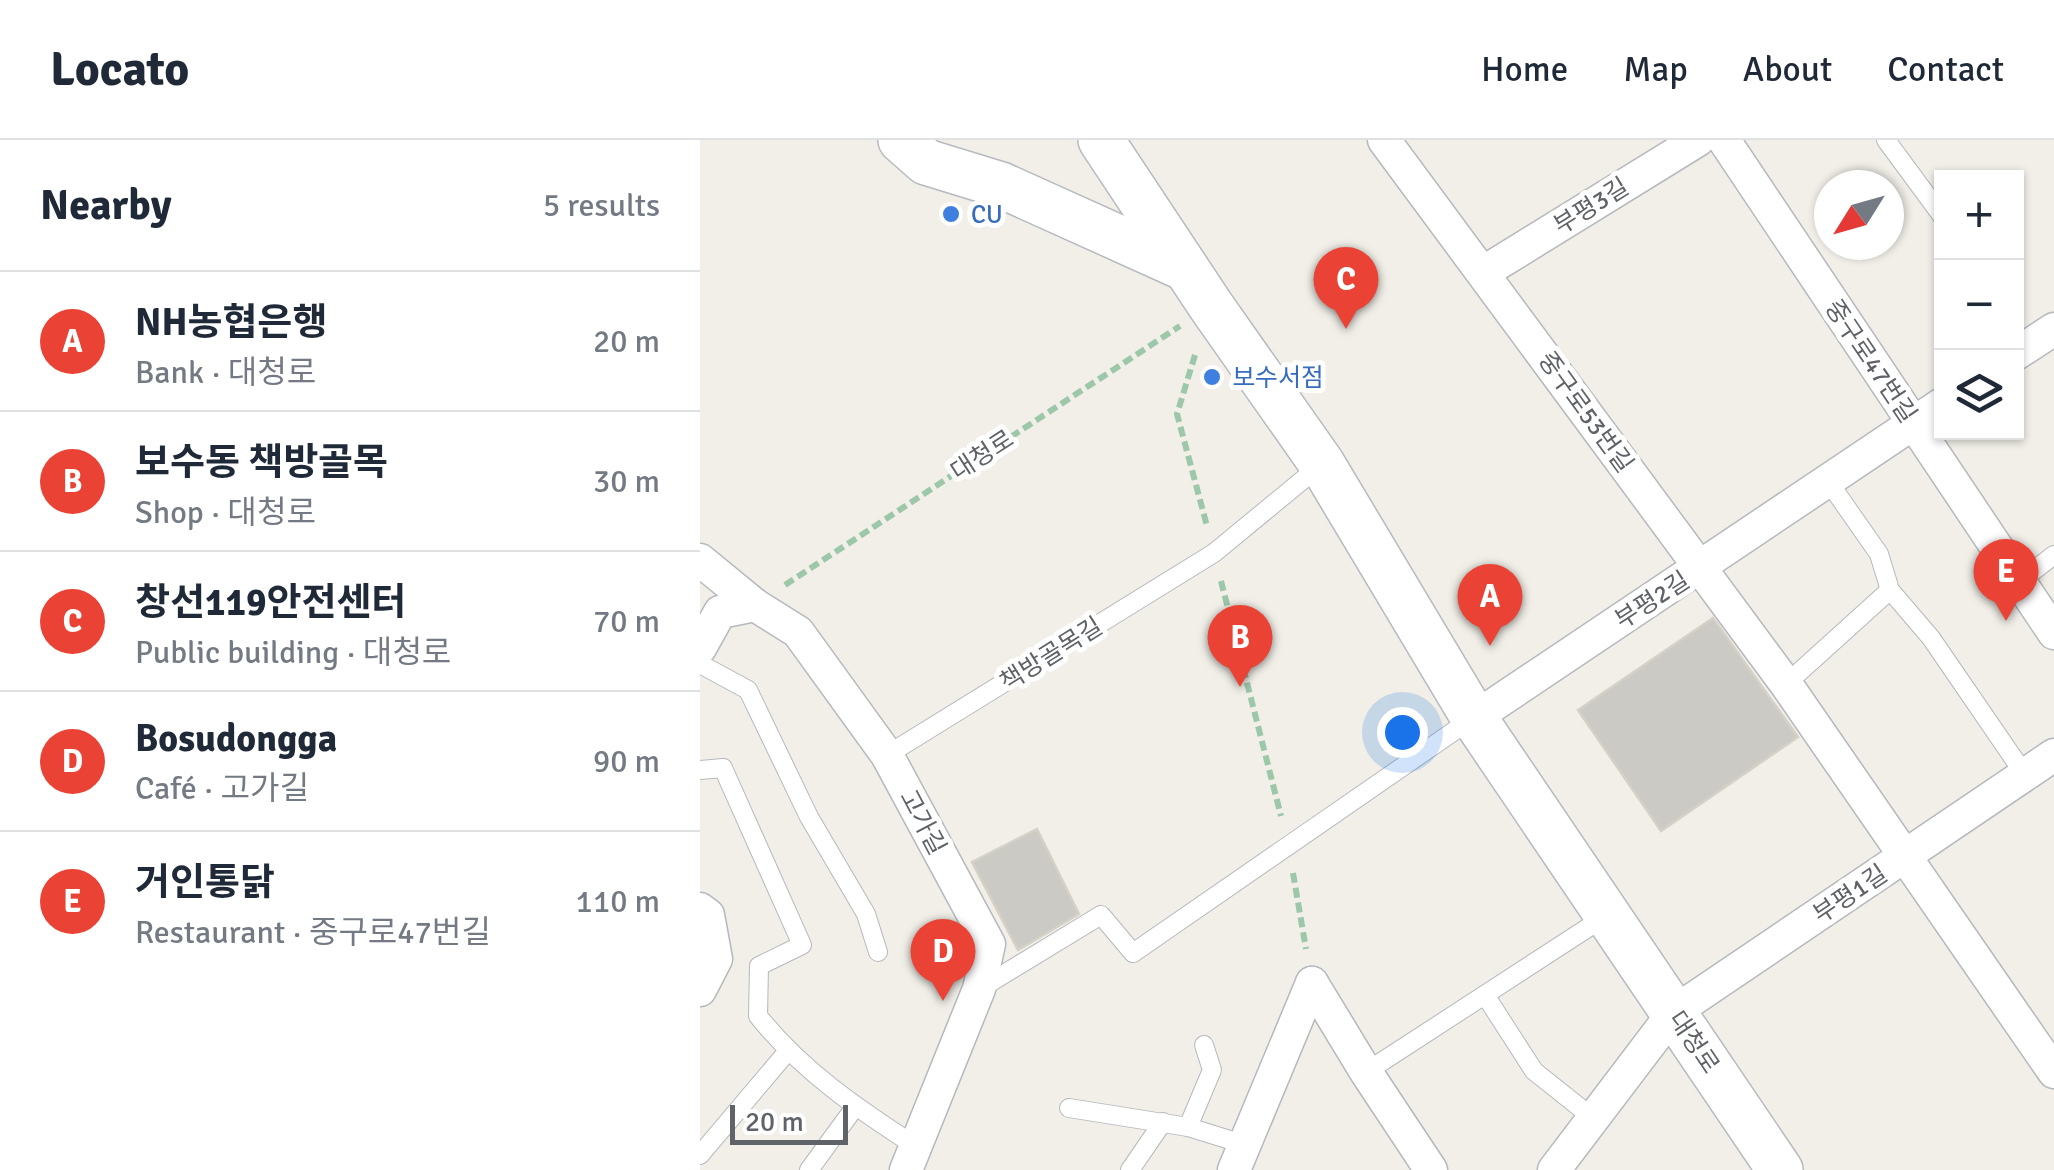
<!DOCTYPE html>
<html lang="en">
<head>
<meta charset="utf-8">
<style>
	:root { --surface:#fff; --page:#f2f2f3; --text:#1f2937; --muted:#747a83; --line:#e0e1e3; --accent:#ea4335 }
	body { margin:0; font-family:Signika,"Noto Sans KR",sans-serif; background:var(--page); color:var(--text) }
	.controls { position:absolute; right:30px; top:30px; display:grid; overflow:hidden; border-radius:0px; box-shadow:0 2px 8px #0004 }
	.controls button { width:90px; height:90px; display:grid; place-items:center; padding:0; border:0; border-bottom:2px solid var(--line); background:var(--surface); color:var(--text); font:50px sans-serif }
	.compass { position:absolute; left:1114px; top:30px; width:90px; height:90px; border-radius:50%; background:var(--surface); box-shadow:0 2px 8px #0004; rotate:233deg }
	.scale { position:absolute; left:30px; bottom:25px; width:118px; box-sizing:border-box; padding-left:10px; border:5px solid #5f6368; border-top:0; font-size:28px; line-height:35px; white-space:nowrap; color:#5f6368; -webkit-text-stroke:8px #fff; paint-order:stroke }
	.you { position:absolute; left:702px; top:592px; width:35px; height:35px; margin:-25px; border:8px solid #fff; border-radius:50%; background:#1a73e8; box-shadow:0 0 0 15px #1a73e833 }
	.badge { display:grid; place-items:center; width:65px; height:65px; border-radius:50%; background:var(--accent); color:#fff; font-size:32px; font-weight:700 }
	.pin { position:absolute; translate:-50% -82px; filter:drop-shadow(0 2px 5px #0008) }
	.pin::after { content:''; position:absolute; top:52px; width:35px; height:30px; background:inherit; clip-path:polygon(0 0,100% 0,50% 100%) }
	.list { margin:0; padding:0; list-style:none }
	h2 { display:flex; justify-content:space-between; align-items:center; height:130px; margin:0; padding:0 40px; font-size:42px }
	h2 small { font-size:32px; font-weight:400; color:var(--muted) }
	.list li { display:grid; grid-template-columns:65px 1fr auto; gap:30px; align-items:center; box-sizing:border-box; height:140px; padding:0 40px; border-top:2px solid var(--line) }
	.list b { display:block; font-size:38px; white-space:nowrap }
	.list p { margin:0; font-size:32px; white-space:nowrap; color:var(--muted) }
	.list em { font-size:32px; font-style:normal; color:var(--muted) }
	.icon { flex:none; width:55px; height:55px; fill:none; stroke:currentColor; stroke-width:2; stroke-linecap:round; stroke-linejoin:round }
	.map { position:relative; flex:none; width:1354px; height:1030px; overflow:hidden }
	header { display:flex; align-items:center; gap:60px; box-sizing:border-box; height:140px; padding:0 50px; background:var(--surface); border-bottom:2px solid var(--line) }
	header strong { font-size:48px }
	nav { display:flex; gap:55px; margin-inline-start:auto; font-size:35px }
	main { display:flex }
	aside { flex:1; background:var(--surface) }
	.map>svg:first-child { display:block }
	.building { fill:#cccac5; stroke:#d6d1c6; stroke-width:2.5 }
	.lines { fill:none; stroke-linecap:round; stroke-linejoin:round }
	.lane-casing { stroke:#b5b8bc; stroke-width:20 }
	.street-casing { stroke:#b5b8bc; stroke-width:35 }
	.secondary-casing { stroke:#b6babf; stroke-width:48 }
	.path { stroke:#9cc7a9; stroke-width:6; stroke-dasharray:10 5; stroke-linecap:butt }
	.lane { stroke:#fff; stroke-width:18 }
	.street { stroke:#fff; stroke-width:32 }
	.secondary { stroke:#fff; stroke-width:45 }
	.shop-dot { fill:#3f7fe0; stroke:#fff; stroke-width:4 }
	.labels { text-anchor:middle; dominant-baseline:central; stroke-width:10; stroke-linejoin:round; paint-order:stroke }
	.street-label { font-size:25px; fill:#5f6368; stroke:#fff }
	.shop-label { font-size:25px; fill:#366cbe; stroke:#fff; text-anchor:start }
</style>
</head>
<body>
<header>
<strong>Locato</strong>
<nav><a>Home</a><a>Map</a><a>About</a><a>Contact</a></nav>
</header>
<main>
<aside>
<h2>Nearby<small>5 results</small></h2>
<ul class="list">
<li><span class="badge">A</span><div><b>NH농협은행</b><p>Bank · 대청로</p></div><em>20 m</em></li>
<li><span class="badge">B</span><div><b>보수동 책방골목</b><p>Shop · 대청로</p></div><em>30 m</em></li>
<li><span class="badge">C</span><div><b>창선119안전센터</b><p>Public building · 대청로</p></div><em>70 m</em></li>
<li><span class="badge">D</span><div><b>Bosudongga</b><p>Café · 고가길</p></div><em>90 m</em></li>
<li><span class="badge">E</span><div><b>거인통닭</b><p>Restaurant · 중구로47번길</p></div><em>110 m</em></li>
</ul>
</aside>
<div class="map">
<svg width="1354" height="1030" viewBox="0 0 1354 1030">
	<rect width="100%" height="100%" fill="#f1efe8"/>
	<!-- building -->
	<g class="building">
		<path d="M1013 478 1098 597 961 691 878 570Z"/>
		<path d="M337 689 379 774 318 810 272 722Z"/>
	</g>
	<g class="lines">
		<defs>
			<g id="lane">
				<path d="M1186 0 1242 76"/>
				<path d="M1128 341 1179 414 1190 450 1231 498 1325 635"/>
				<path d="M1319 442 1354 415"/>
				<path d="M0 524 48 550 109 677 166 774 178 812"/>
				<path d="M1086 544 1190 450"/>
				<path d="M187 615 514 413 622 324"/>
				<path d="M0 630 23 628 102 805 59 826 58 876C102 931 158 969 217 1007"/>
				<path d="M281 848 401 775 433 813 773 578"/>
				<path d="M785 855 834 931 893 978"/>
				<path d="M666 932 906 776"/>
				<path d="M369 968 488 987 543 1004"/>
				<path d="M488 987 512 930 504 905"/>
				<path d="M0 1015 87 912"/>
				<path d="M109 1030 155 967"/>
				<path d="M430 1030 463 982"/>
			</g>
			<g id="street">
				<path d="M684 0 1086 544 1354 932"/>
				<path d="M1024 0 1354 493"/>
				<path d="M784 132 998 0"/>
				<path d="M1316 214 1354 189"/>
				<path d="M0 420 55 465 98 492 187 615 289 804 279 849 206 1030"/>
				<path d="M0 508 20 472 55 465"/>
				<path d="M774 578 1242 264"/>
				<path d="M0 769 8 775 16 819 0 850"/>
				<path d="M612 843 666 932 731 1030"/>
				<path d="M534 1030 612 843"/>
				<path d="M854 1030 974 872 1354 615"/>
			</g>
			<g id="secondary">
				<path d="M201 0 226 22 301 45 485 128"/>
				<path d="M401 0 511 166 622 324 774 578 1080 1030"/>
			</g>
		</defs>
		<!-- lane casing -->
		<use href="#lane" class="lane-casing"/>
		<!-- street casing -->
		<use href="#street" class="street-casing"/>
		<!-- secondary casing -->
		<use href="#secondary" class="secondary-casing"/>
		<!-- path -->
		<g class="path">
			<path d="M495 215 477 274 507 386"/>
			<path d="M521 441 581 676"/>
			<path d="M85 445 480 186"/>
			<path d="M593 733 606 809"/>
		</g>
		<!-- lane -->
		<use href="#lane" class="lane"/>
		<!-- street -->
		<use href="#street" class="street"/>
		<!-- secondary -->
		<use href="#secondary" class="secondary"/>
	</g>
	<!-- markers -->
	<g class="shop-dot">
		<circle cx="251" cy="74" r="10"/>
		<circle cx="512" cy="237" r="10"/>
	</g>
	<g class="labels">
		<!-- street labels -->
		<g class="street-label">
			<text transform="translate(891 66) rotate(-32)">부평3길</text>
			<text transform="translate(1171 221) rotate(56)">중구로47번길</text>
			<text transform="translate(886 272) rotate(54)">중구로53번길</text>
			<text transform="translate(282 315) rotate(-33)">대청로</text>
			<text transform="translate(952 460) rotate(-33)">부평2길</text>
			<text transform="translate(351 514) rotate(-32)">책방골목길</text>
			<text transform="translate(223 682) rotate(62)">고가길</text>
			<text transform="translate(1150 754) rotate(-34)">부평1길</text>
			<text transform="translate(994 902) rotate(56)">대청로</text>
		</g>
		<!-- shop labels -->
		<g class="shop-label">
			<text x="271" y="74">CU</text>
			<text x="532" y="237">보수서점</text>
		</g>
	</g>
</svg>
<div class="controls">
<button>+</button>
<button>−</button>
<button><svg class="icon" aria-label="layers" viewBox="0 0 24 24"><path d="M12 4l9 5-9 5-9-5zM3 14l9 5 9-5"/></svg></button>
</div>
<svg class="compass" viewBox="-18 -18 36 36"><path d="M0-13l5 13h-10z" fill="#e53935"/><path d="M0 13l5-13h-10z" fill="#747a83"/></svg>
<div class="scale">20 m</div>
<div class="you"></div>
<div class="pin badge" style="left:790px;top:506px">A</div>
<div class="pin badge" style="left:540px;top:547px">B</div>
<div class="pin badge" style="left:646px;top:189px">C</div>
<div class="pin badge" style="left:243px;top:861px">D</div>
<div class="pin badge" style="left:1306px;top:481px">E</div>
</div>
</main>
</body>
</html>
